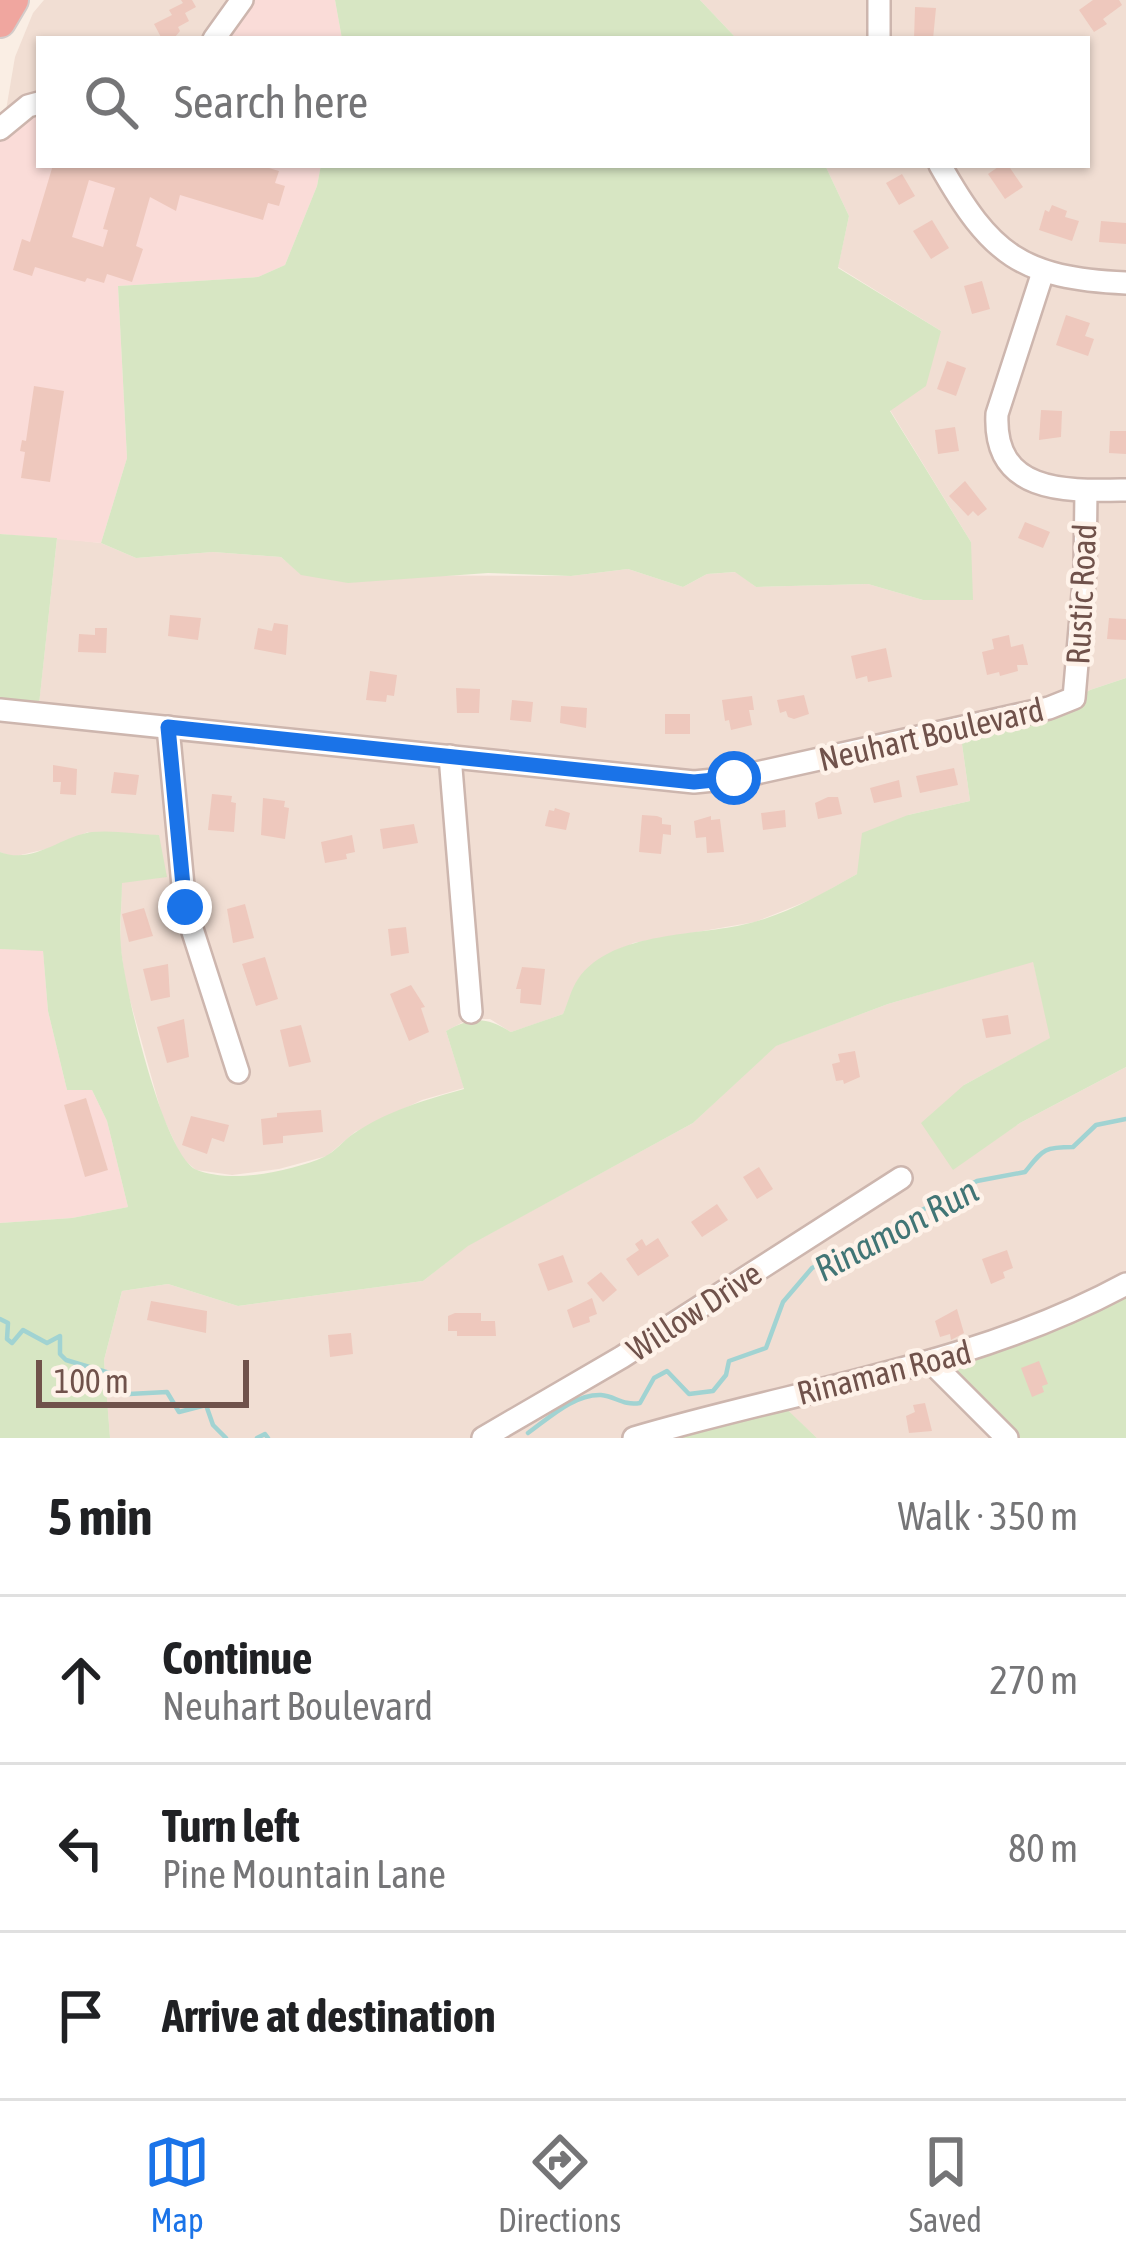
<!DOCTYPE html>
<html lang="en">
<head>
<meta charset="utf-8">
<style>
	:root { --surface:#fff; --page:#f2f2f2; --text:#202124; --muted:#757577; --line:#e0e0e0; --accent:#1a73e8 }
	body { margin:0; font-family:"Asap Condensed",sans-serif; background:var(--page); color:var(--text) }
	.scale { position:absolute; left:36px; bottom:30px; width:213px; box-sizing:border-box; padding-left:12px; border:6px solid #70524b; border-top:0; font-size:33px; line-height:42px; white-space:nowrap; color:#70524b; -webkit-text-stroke:9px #fef2e9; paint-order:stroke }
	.stop { position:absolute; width:36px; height:36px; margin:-27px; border:9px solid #1a73e8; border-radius:50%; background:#fff }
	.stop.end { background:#1a73e8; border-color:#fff; box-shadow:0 3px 12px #0008 }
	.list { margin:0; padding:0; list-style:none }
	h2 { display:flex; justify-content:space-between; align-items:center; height:156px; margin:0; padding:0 48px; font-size:51px }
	h2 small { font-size:39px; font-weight:400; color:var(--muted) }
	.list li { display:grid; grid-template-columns:78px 1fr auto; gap:36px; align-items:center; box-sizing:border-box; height:168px; padding:0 48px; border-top:3px solid var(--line) }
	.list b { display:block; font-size:45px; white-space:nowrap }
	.list p { margin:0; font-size:39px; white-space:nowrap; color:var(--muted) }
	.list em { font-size:39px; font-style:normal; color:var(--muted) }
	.icon { flex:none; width:66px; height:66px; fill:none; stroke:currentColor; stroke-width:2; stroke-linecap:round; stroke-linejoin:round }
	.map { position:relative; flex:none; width:1126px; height:1438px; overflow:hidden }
	.search { position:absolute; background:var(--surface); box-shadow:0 3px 9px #0004; left:36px; right:36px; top:36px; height:132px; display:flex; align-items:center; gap:30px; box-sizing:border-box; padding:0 42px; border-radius:0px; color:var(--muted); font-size:45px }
	.sheet { height:660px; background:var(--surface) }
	nav { display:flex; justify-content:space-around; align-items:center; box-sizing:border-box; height:168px; border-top:3px solid var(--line); background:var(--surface); font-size:33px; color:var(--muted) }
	nav a { display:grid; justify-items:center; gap:6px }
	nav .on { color:var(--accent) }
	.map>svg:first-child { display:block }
	.residential { fill:#f1ded3 }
	.commercial { fill:#fadcd8 }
	.green { fill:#d7e6c3 }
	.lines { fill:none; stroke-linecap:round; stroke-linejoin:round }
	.stream { stroke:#a1d3d2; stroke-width:4.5 }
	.building { fill:#eec8bd; fill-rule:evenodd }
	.minor-casing { stroke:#cdb6ae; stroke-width:26 }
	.highway-casing { stroke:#d4cbc9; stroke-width:34 }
	.minor { stroke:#fff; stroke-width:21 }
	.highway { stroke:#f0a69f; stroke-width:30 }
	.route { stroke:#1a73e8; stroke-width:15 }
	.labels { text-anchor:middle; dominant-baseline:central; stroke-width:9; stroke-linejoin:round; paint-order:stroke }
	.street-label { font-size:33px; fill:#70524b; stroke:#fef2e9 }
	.water-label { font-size:36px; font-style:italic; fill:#417575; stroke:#fef2e9 }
</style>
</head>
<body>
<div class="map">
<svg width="1126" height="1438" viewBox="0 0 1126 1438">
	<rect width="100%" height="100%" fill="#faeee4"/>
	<!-- residential -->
	<g class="residential">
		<path d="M44 0H242L214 39H39V103L8 120 6 110 15 57 33 13Z"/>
		<path d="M700 0H1126V678L1090 690 1034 724 961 737 970 801 908 815 857 874 815 898 755 922 633 943 579 978 563 1014 526 1027 511 1032 490 1019H469L446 1031 464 1088 422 1100 355 1132 327 1156 279 1169 232 1175 196 1170 182 1158 162 1115 126 986 120 943 122 882 88 832 51 848 12 857 0 852V710L38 713 57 538 101 543 136 558 213 552 281 557 302 575 571 576 628 569 683 587 707 574 736 572 756 587 868 584 923 600 971 542 890 410 941 331 838 267 849 216 825 165H1087V39H737Z"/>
		<path d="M1033 961 1051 1038 964 1085 953 1169 1020 1123 1126 1067V1284L1007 1438H817L775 1399 634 1438H110L104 1360 122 1291 168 1284 238 1306 423 1281 467 1246 693 1123 775 1046 888 1004Z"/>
	</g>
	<!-- commercial -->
	<g class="commercial">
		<path d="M242 0H335L342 39H214Z"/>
		<path d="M39 103V165H321L317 186 285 265 258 277 118 286 127 458 101 543 0 534V129Z"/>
		<path d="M0 949 43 950 48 1011 67 1090H92L107 1121 128 1207 72 1218 0 1223Z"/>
	</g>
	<!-- green -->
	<g class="green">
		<path d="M335 0H700L737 39H342Z"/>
		<path d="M321 165H825L849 216 838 268 941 331 926 386 890 411 971 542 973 600H923L868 584 756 587 735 572 707 574 683 587 628 569 571 576 488 573 348 583 301 575 281 557 213 552 136 558 101 543 127 458 118 286 258 277 285 265 317 186Z"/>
		<path d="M0 534 57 538 38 714 0 710Z"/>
		<path d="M1126 678V1067L1020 1123 953 1170 921 1123 964 1085 1050 1038 1033 962 888 1004 776 1046 693 1123 468 1246 423 1281 238 1306 168 1284 122 1291 104 1360 110 1438H0V1223L72 1218 128 1207 107 1121 92 1090H67L48 1011 43 951 0 949V852C33 865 61 836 92 832 113 830 137 834 159 835L167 877 122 883C122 904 119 926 121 947 124 986 163 1156 197 1170 232 1184 292 1171 324 1157 335 1152 343 1141 353 1134 385 1112 427 1099 464 1089L446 1031C472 1017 485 1016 511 1032L563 1014C568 1003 571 989 578 979 613 929 702 937 754 922 791 912 825 892 857 874L862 833 908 815 970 801 961 737 1034 724 1090 690Z"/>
		<path d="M1126 1284V1438H1007L931 1362Z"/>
		<path d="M776 1399 817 1438H634Z"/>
	</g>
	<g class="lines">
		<!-- stream -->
		<g class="stream">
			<path d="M0 1319 8 1323 7 1339 12 1343 23 1330 47 1343 60 1336V1354L66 1360 126 1378 129 1394 167 1392 179 1412 206 1405 213 1425 226 1438"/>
			<path d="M528 1433C549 1418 574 1394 601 1395 615 1396 623 1406 640 1403L654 1378 667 1371 689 1394 713 1391 726 1375 729 1361 766 1348 783 1302 812 1268 977 1181 1025 1172C1043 1150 1043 1147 1073 1147L1096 1125 1126 1119"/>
			<path d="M257 1438 265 1434 268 1438"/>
		</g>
	</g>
	<!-- building -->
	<g class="building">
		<path d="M181 0H192L196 7 185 13 189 21 178 27 180 31 175 37 162 39 154 24 172 15 169 10 183 3Z"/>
		<path d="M1093 0H1119L1122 5 1103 19 1107 24 1094 32 1079 10Z"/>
		<path d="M915 7 936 8 933 39H914Z"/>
		<path d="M53 165H259L279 171 275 183 285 186 279 206 268 203 263 220 180 195 176 211 150 197 136 246 143 249 132 282 107 274 104 283 87 278 85 282 35 267 32 276 13 270 22 239 30 242ZM89 180 115 188 103 229 108 230 103 247 72 237Z"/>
		<path d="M1001 165H1008L1023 187 1005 199 988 174Z"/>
		<path d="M902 174 915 196 899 205 886 183Z"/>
		<path d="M1052 205 1067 211 1065 217 1079 221 1072 241 1039 230 1045 210 1049 212Z"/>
		<path d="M932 220 949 248 931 259 913 231Z"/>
		<path d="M1101 221 1126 223V244L1099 242Z"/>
		<path d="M982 281 990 309 972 314 964 286Z"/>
		<path d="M1066 315 1090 323 1085 336 1094 339 1088 356 1056 345Z"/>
		<path d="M947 361 966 368 956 396 937 389Z"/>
		<path d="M34 386 64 391 50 482 21 478 25 452 20 451 22 440 26 441Z"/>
		<path d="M1041 410 1062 411 1061 437 1039 440Z"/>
		<path d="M955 427 959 451 938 454 935 430Z"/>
		<path d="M1110 431H1126V454L1109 453Z"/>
		<path d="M965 481 987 509 978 516 973 511 968 516 949 496Z"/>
		<path d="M1025 522 1050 532 1043 548 1018 538Z"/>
		<path d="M170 615 201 618 198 640 168 636Z"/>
		<path d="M1109 618 1126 619V640L1107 639Z"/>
		<path d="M274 623 288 625 286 655 254 649 258 628 272 631Z"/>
		<path d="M95 628H107L106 653 78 652 79 634 95 635Z"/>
		<path d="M1009 635 1011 647 1023 644 1028 665H1017L1018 671 1000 676 999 672 987 675 982 652 994 649 992 639Z"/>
		<path d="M886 648 892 677 868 682 867 676 856 679 851 656Z"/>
		<path d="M370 671 397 675 394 696 387 695 386 702 366 700Z"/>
		<path d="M456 688 480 689 479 713H457Z"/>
		<path d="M804 695 809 714 794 719 788 717 786 711 780 713 777 700Z"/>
		<path d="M752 696 754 710H749L752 725 731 730 729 720 725 721 722 700Z"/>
		<path d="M512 700 533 702 531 722 510 720Z"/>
		<path d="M561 706 587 708 586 728 560 723Z"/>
		<rect x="665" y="714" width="25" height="20"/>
		<path d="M53 765 77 769 76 795 60 794 61 782H53Z"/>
		<path d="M954 768 958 785 920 793 916 776Z"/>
		<path d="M114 772 139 775 136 795 111 793Z"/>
		<path d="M899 780 902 797 874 803 870 788Z"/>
		<path d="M212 794 232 796 231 802 236 803 234 832 208 830Z"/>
		<path d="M828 797H838L842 814 818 819 815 803Z"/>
		<path d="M263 798 285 801 284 807 289 808 285 839 261 835Z"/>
		<path d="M555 808 570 813 566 830 545 826 549 810 554 811Z"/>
		<path d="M785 810 786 827 763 830 761 813Z"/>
		<path d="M642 815 657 816 662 818V824L671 825V835L663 834 661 854 639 852Z"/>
		<path d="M711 816V820L720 819 724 852 707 853 706 837 696 838 694 821Z"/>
		<path d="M414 824 418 843 383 849 380 829Z"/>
		<path d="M352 835 355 852 346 854 347 859 325 863 321 842Z"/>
		<path d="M245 904 254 938 233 943 227 909Z"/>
		<path d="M144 908 153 936 129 942 122 914Z"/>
		<path d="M406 927 409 953 391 956 388 929Z"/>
		<path d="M265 957 278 999 256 1006 242 964Z"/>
		<path d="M168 964 170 997 151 1001 143 969Z"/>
		<path d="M522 967 545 969 541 1005 520 1003 521 989H516Z"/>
		<path d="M411 985 425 1007 421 1008 429 1032 409 1041 390 994Z"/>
		<path d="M1008 1015 1011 1034 986 1038 982 1019Z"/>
		<path d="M184 1019 189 1057 167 1063 157 1027Z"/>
		<path d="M301 1025 311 1062 289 1067 280 1030Z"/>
		<path d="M855 1051 860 1077 844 1084 843 1080 836 1081 832 1064 840 1062 838 1054Z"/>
		<path d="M86 1098 108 1170 85 1177 64 1105Z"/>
		<path d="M321 1110 323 1132 283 1136V1143L263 1145 261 1119 277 1117V1113Z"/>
		<path d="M191 1116 229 1125 224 1142 212 1138 207 1154 182 1145Z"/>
		<path d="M759 1167 773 1189 757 1199 743 1177Z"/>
		<path d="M717 1204 728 1220 702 1237 691 1222Z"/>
		<path d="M658 1238 669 1256 638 1276 626 1259 639 1250 635 1244 642 1239 646 1246Z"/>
		<path d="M1007 1250 1013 1268 1003 1272 1005 1278 991 1284 982 1259Z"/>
		<path d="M563 1255 573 1282 548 1291 538 1264Z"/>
		<path d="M601 1272 617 1290 603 1302 587 1283Z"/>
		<path d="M592 1298 597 1314 589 1317 590 1322 573 1328 567 1310Z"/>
		<path d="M151 1301 207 1311 206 1333 147 1320Z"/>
		<path d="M957 1309 964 1333 951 1340 950 1334 940 1337 935 1321Z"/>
		<path d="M455 1313H481V1321H495L496 1336H457V1331H448V1316Z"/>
		<path d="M351 1333 353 1354 330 1357 328 1335Z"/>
		<path d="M1039 1361 1048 1384 1042 1386 1044 1392 1032 1397 1021 1368Z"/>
		<path d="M925 1403 932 1431 909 1433 906 1416 915 1412 913 1405Z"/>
	</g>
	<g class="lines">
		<defs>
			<g id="minor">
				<path d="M214 39 242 0"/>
				<path d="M879 39V0"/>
				<path d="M0 129 28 106 39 103"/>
				<path d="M940 165C991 255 1021 278 1126 283"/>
				<path d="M1043 272 997 414C993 495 1068 491 1126 490"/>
				<path d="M0 710 694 782 734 778 1049 708 1074 698 1085 570 1086 491"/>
				<path d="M168 727 185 907 238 1072"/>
				<path d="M450 756 471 1012"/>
				<path d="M931 1362 1007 1438"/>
				<path d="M483 1438 622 1357 901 1178"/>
				<path d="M634 1438C799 1389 973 1367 1126 1284"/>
			</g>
			<path id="highway" d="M0 22 13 0"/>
		</defs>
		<!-- minor casing -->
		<use href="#minor" class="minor-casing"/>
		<!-- highway casing -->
		<use href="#highway" class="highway-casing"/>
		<!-- minor -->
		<use href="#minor" class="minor"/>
		<!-- highway -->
		<use href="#highway" class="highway"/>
	</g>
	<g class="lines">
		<!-- route -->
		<path class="route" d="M185 907 168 727 694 782 734 778"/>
	</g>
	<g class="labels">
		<!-- street labels -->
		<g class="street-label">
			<text transform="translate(1081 594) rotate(-87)">Rustic Road</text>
			<text transform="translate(931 734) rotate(-13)">Neuhart Boulevard</text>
			<text transform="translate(694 1311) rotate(-33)">Willow Drive</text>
			<text transform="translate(884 1372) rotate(-14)">Rinaman Road</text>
		</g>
		<!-- water labels -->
		<g class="water-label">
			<text transform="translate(896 1229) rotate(-28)">Rinamon Run</text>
		</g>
	</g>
</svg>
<div class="scale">100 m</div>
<div class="stop" style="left:734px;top:778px"></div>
<div class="stop end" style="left:185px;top:907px"></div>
<div class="search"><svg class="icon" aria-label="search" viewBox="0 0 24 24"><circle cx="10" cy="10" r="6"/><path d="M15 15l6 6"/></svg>Search here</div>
</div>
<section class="sheet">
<h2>5 min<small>Walk · 350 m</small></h2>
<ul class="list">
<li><svg class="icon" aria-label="ahead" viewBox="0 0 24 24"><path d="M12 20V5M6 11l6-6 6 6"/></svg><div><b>Continue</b><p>Neuhart Boulevard</p></div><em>270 m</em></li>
<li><svg class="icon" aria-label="left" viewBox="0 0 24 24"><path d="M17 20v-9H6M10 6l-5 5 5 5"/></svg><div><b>Turn left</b><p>Pine Mountain Lane</p></div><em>80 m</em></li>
<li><svg class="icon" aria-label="arrive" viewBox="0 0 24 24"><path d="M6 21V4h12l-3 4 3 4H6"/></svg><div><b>Arrive at destination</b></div></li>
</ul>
</section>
<nav>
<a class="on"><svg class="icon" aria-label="map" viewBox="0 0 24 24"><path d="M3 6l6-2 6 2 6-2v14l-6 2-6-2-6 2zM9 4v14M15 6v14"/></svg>Map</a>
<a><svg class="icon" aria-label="directions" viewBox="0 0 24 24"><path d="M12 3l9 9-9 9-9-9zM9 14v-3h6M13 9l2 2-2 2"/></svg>Directions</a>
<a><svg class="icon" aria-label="saved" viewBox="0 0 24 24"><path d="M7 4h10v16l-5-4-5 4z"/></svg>Saved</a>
</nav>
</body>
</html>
